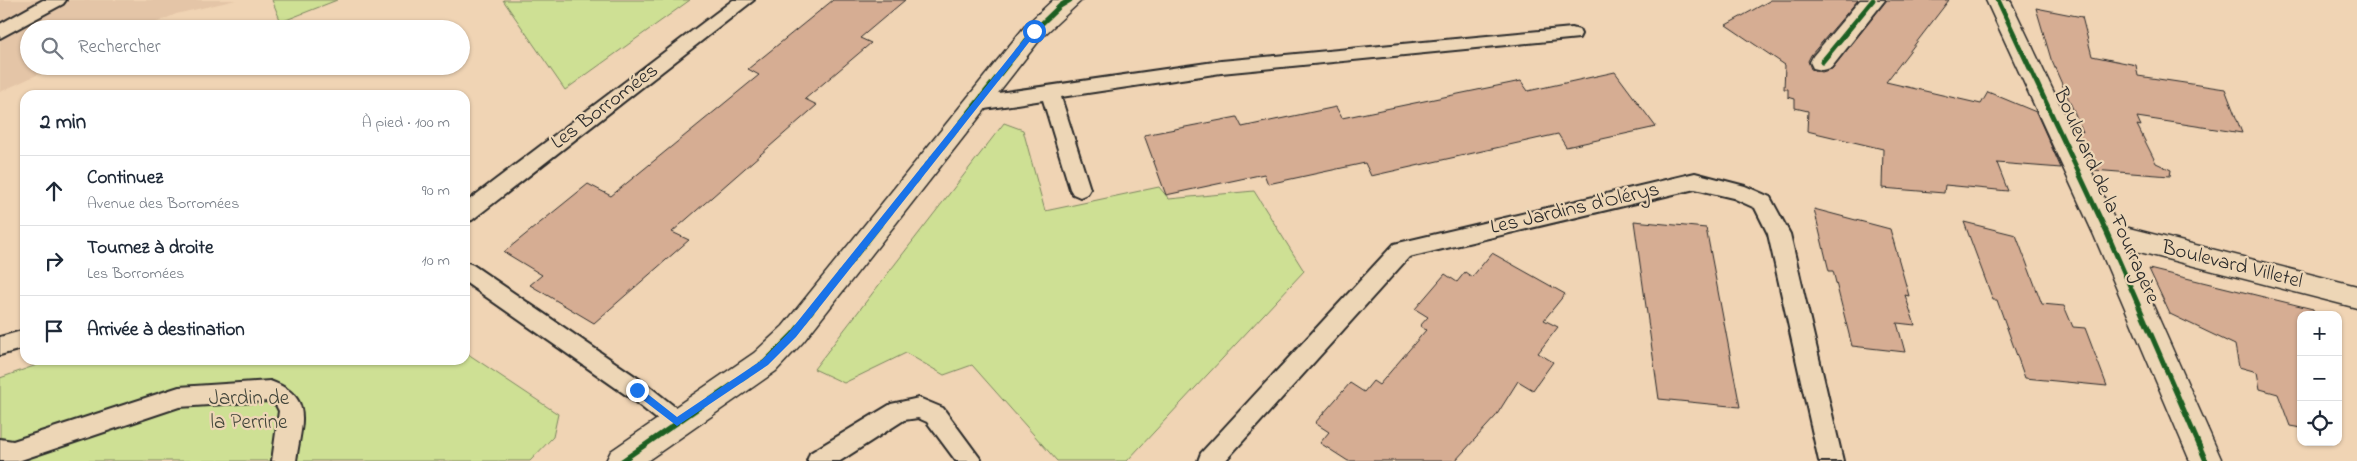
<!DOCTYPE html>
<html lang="fr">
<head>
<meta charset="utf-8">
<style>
	:root { --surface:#fff; --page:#f2f2f3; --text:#1f2937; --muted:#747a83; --line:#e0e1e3 }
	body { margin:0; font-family:"Indie Flower",sans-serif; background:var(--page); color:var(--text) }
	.controls { position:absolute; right:15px; bottom:15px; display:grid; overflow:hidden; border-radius:10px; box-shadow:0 1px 4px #0004 }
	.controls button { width:45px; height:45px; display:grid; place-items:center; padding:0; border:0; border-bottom:1px solid var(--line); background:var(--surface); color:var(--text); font:25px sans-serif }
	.stop { position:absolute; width:15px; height:15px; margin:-11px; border:4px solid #1a73e8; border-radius:50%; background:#fff }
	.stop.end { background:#1a73e8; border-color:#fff; box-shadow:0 1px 5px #0008 }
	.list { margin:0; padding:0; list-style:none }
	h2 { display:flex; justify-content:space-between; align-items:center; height:65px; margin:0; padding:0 20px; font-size:21px }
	h2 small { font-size:16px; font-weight:400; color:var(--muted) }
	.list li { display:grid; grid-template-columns:32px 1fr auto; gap:15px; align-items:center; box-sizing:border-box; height:70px; padding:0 20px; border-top:1px solid var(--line) }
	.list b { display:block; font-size:19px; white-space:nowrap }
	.list p { margin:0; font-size:16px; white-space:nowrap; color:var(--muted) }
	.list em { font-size:16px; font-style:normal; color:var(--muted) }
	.icon { flex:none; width:28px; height:28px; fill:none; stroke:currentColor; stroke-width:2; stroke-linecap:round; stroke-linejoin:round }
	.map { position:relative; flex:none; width:2357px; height:461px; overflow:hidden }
	.search { position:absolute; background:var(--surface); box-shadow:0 1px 4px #0004; left:20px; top:20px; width:450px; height:55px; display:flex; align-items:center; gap:12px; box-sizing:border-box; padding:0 18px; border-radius:28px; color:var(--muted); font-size:19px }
	.panel { position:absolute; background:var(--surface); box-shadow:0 1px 4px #0004; left:20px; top:90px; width:450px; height:275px; border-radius:15px }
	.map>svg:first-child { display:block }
	.built { fill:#e4c5a7 }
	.green { fill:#cee094; stroke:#7c8660 }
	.building { fill:#d6ad93; stroke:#2b2b2b }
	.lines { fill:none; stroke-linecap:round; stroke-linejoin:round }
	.service-casing { stroke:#2b2b2b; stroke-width:4 }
	.minor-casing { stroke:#2b2b2b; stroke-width:3 }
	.service { fill:#edd6b6; fill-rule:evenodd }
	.minor { fill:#edd6b6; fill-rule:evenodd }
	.cycleway-casing { stroke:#edd6b6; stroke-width:8 }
	.cycleway { stroke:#1b5e20; stroke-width:5 }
	.route { fill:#1a73e8 }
	.labels { text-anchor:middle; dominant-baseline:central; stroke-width:4.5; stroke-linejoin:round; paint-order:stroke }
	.street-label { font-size:21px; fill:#2b2b2b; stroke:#edd6b6 }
	.park-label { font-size:21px; fill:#43463b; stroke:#edd6b6 }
</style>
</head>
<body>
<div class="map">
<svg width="2357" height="461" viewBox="0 0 2357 461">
	<rect width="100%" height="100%" fill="#f0d4b4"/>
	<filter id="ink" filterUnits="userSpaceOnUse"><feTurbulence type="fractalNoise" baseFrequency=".02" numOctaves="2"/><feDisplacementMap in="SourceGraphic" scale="10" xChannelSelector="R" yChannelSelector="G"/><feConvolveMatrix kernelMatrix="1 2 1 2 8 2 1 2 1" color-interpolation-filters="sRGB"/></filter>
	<g filter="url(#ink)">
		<!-- built -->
		<path class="built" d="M0 0H236L176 14 142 29H29V66H56L0 92Z"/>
		<!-- green -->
		<g class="green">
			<path d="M272 0H337L281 22Z"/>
			<path d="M503 0H690L565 90Z"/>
			<path d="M1004 123 1023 130 1045 211 1159 187 1169 199 1254 191 1304 271 1127 461H1057L972 365 944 375 906 353 844 383 814 369Z"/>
			<path d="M465 352 558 414 553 437 530 461H0V378L51 360H465Z"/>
		</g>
		<!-- building -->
		<g class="building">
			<path d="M833 0H905L860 38 871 43 805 99 817 105 672 232 689 240 594 323 530 285 542 275 504 252 588 184 611 196 759 75 748 69Z"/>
			<path d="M1771 0H1858L1811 55 1808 61 1811 69 1822 72 1832 69 1887 0H1949L1886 82 1981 104 1988 92 2036 112 2061 168 1997 163 2008 191 1945 185 1944 193 1882 188 1883 149 1807 131 1808 111 1795 108V99L1788 97V89H1784L1785 65 1726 25Z"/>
			<path d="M2036 8 2082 17 2092 56 2136 65 2138 76 2225 89 2242 133 2137 117 2141 126 2137 125 2156 163 2171 170 2170 176 2093 170 2073 128 2083 132 2051 59Z"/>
			<path d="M1615 72 1656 127 1566 147 1558 134 1371 176 1365 163 1268 184 1264 174 1166 195 1144 135 1237 117 1242 127 1336 107 1342 118 1521 81 1528 91Z"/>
			<path d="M1814 209 1890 229 1909 296 1905 295 1915 325 1897 323 1905 352 1852 346 1833 271H1829Z"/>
			<path d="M1634 221 1706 228 1740 407 1659 399Z"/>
			<path d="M1964 222 2016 235 2042 304 2064 306 2073 327 2085 328 2107 386 2025 378 1997 300H1993Z"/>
			<path d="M1492 253 1565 294 1544 320 1558 327 1538 353 1553 362 1533 390 1518 381 1496 416 1455 461H1348L1320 443 1329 432 1315 423 1350 383 1364 392 1373 381 1379 385 1426 330 1420 326 1428 317 1415 309 1445 274 1457 282 1465 272 1472 277Z"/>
			<path d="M2149 269 2313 309 2314 315H2301V428L2290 426 2278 394 2260 389 2257 372 2239 367 2235 345 2170 314Z"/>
		</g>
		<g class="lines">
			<defs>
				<g id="service">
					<path d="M43 0H66L63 4 0 38V24Z"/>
					<path d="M733 0H754L472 220 465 222V203Z"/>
					<path d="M1572 28 1579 30 1581 34 1579 38 1221 73 1061 97 1090 189 1087 194 1080 197 1073 194 1070 189 1043 100 978 110 971 108 968 103 971 98 978 96 1221 61Z"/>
					<path d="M1695 173 1745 186 1770 197 1790 234 1843 461H1819L1768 234 1755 208 1733 198 1695 189 1409 257 1225 461H1198L1201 453 1394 244Z"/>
					<path d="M465 262 473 265 645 383 685 415 689 422 685 429 677 432 669 429 629 397 465 282Z"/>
					<path d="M25 330V348L0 355V337Z"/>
					<path d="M270 381C315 397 301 423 296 461H272L279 411 276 405 268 401 179 407 18 461H0V439L13 441 179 387Z"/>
					<path d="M919 398 943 408 982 461H956L927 422 918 418 904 420 840 461H807L810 453 891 404Z"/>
				</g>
				<g id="minor">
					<path d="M1053 0H1082L1042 37 803 342 776 371 647 461H606L611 451 754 353 783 326 1026 25Z"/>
					<path d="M1860 0H1885L1831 68 1822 70 1813 68 1810 62 1813 56Z"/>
					<path d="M1986 0H2010L2117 225 2357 286V308L2128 249 2222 461H2190L2093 233Z"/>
				</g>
			</defs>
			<!-- service casing -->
			<use href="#service" class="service-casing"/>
			<!-- minor casing -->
			<use href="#minor" class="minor-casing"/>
			<!-- service -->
			<use href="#service" class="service"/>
			<!-- minor -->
			<use href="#minor" class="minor"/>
			<defs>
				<g id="cycleway">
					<path d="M1998 0 2107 233 2206 461"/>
					<path d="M1822 62 1873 0"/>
					<path d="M622 461 765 362 793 334 1034 31 1060 6 1070 0"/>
				</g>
			</defs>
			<!-- cycleway casing -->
			<use href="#cycleway" class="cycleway-casing"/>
			<!-- cycleway -->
			<use href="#cycleway" class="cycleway"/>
		</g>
	</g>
	<!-- route -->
	<path class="route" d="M1032 29 1038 31 796 337 768 365 677 426 634 393V388H640L677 417 762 360 790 331Z"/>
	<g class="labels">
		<!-- street labels -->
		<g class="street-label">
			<text transform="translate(605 107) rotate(-37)">Les Borromées</text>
			<text transform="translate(2106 196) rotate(66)">Boulevard de la Fourragère</text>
			<text transform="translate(1575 209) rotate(-13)">Les Jardins d'Olérys</text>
			<text transform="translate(2232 265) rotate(14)">Boulevard Villetel</text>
		</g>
		<!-- park labels -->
		<g class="park-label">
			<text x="249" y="399">Jardin de<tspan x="249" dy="24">la Perrine</tspan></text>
		</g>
	</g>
</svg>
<div class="controls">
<button>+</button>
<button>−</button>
<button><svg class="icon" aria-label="locate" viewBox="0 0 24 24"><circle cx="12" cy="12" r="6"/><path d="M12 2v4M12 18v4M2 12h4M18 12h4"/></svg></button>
</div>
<div class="stop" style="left:1034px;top:31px"></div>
<div class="stop end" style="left:637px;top:390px"></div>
<div class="search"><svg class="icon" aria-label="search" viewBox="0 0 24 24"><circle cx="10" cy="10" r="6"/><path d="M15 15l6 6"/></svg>Rechercher</div>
<section class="panel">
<h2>2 min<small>À pied · 100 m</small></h2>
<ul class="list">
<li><svg class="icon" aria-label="ahead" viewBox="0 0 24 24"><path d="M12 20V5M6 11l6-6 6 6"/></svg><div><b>Continuez</b><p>Avenue des Borromées</p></div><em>90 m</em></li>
<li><svg class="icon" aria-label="right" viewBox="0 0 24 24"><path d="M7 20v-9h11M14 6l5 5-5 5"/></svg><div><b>Tournez à droite</b><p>Les Borromées</p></div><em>10 m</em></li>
<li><svg class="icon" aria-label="arrive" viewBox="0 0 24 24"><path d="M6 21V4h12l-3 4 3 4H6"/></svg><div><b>Arrivée à destination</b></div></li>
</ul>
</section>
</div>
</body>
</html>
